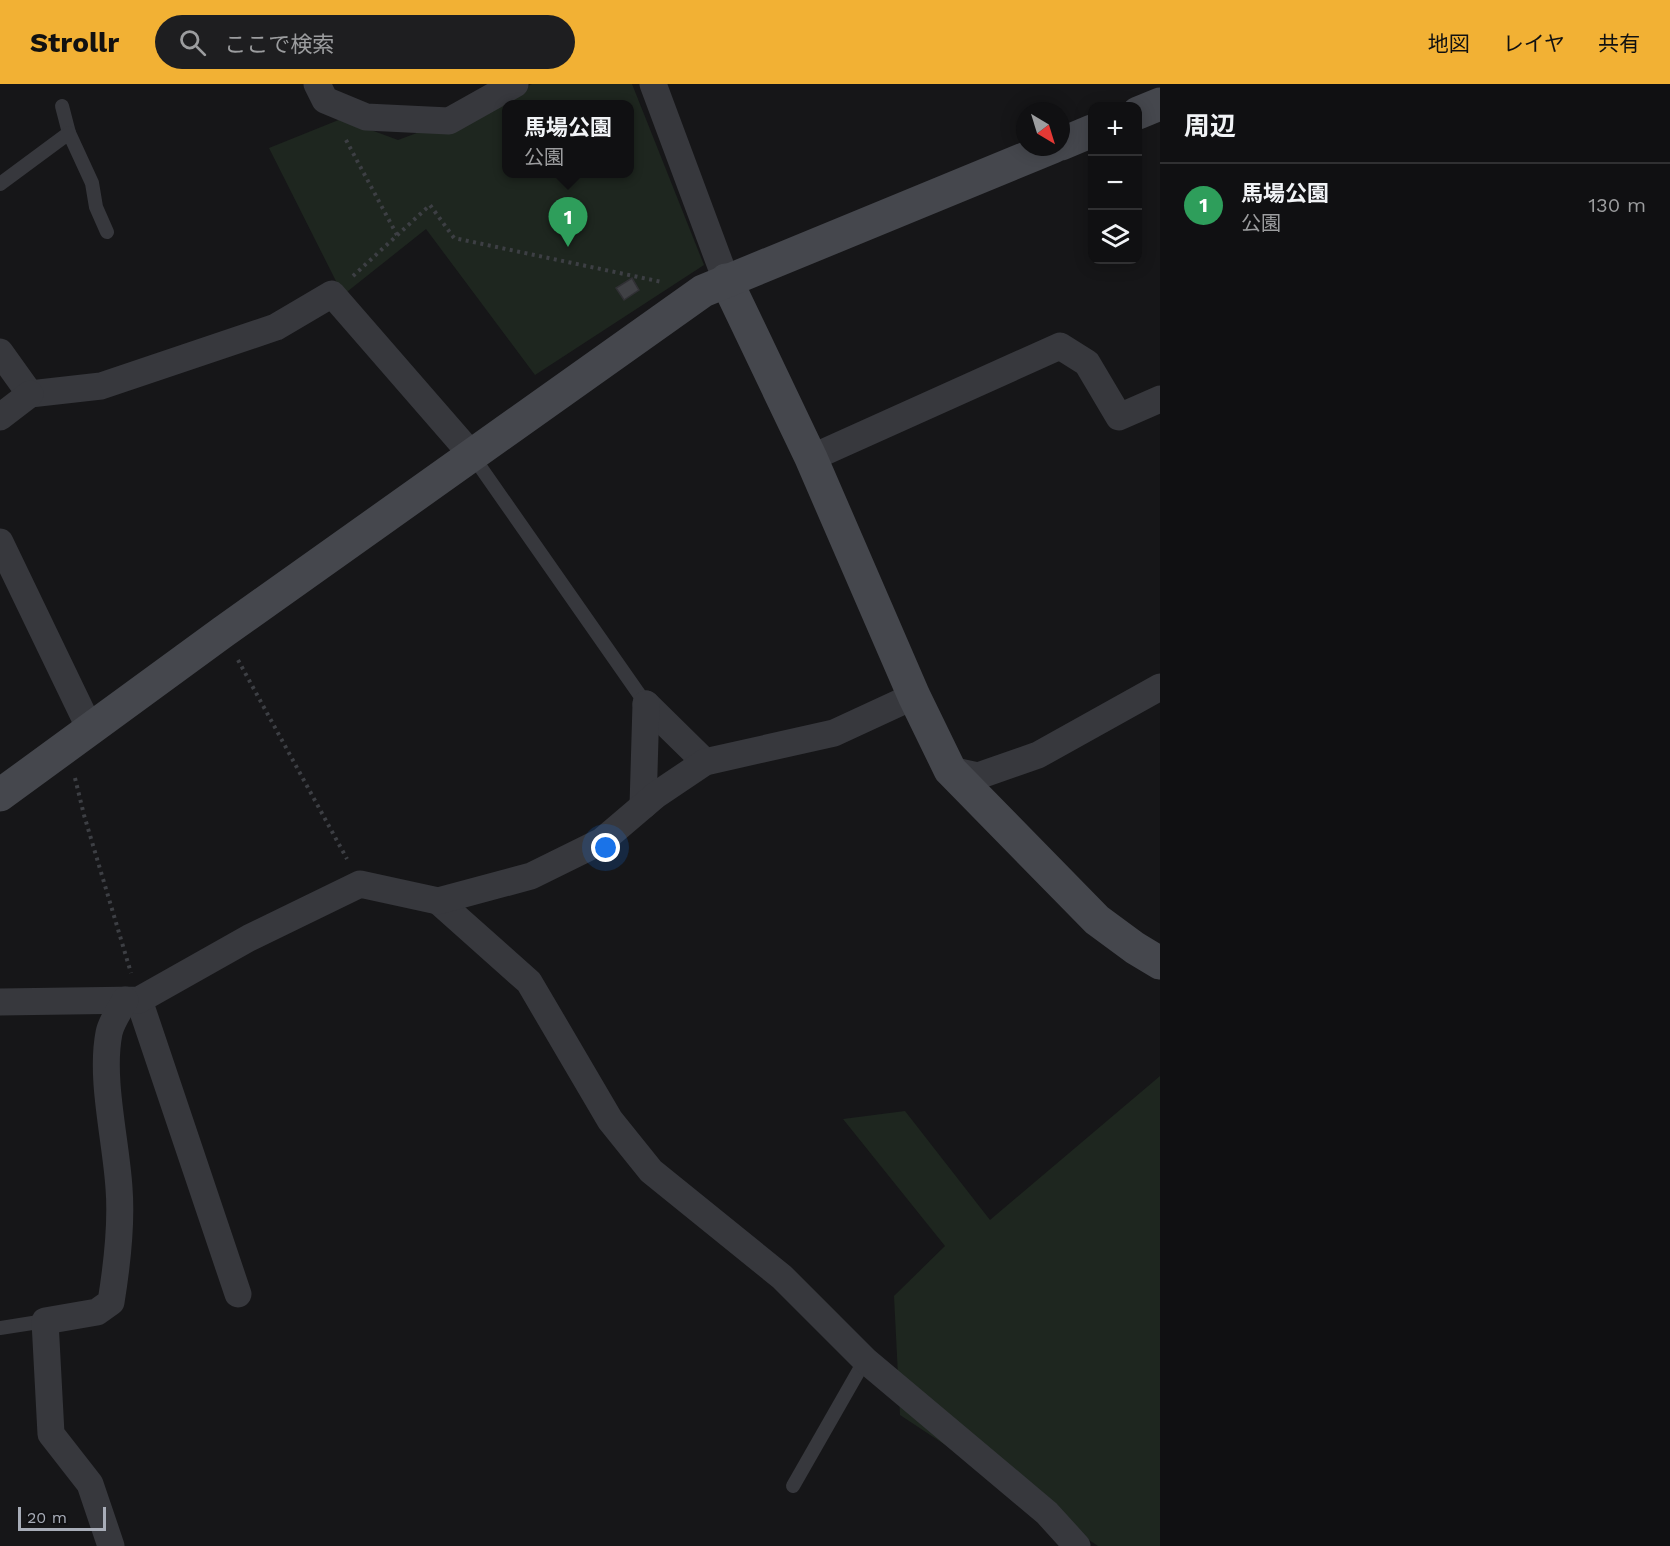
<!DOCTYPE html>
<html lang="ja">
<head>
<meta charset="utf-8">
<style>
	:root { --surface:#101012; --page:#1e1e20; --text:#f1f3f6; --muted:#9c9d9f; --line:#303032; --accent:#f2b134 }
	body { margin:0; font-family:"Work Sans","Noto Sans JP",sans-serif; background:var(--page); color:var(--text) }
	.controls { position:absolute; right:18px; top:18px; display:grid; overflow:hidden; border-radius:12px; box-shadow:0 3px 15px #0003 }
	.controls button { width:54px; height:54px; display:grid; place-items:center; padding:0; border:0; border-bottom:2px solid var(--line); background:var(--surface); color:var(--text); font:30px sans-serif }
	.compass { position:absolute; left:1016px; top:18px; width:54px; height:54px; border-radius:50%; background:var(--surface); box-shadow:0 3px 15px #0003; rotate:142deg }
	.scale { position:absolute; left:18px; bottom:15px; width:88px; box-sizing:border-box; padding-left:6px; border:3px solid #a8adb8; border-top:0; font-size:16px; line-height:21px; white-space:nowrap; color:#a8adb8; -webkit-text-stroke:4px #111113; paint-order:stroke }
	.you { position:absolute; left:606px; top:764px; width:21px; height:21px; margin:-15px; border:4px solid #fff; border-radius:50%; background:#1a73e8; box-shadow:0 0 0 9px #1a73e833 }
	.badge { display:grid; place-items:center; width:39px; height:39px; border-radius:50%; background:var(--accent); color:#fff; font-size:20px; font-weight:700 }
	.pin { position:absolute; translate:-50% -50px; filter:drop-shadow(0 2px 3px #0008) }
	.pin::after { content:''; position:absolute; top:32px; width:21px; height:18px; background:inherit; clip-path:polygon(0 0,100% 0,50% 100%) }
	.popup { position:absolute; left:502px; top:16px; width:132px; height:78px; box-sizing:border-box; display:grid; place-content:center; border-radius:12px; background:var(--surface); filter:drop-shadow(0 2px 4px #0005); font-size:20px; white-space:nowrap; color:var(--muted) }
	.popup b { font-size:22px; color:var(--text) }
	.popup::after { content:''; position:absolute; left:50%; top:100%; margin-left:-12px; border:12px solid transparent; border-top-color:var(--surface) }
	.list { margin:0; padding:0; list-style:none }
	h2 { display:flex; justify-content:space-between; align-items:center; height:78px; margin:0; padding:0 24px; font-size:26px }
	h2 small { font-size:20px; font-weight:400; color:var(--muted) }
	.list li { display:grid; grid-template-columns:39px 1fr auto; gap:18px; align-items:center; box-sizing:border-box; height:84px; padding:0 24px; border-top:2px solid var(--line) }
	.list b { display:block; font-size:22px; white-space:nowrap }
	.list p { margin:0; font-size:20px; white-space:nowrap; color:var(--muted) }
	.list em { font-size:20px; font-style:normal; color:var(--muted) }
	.icon { flex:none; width:33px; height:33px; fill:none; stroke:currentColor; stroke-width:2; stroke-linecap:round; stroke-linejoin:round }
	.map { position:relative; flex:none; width:1160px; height:1462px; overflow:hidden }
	header { display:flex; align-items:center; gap:36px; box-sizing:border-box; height:84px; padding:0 30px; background:var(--accent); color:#111 }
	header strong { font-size:28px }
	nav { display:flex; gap:33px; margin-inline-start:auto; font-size:21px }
	.search { width:420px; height:54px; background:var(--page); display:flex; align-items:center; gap:15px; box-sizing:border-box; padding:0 21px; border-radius:33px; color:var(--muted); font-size:22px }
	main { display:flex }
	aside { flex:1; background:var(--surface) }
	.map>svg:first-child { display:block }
	.green { fill:#1e261f; fill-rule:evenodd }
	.building { fill:#404145; stroke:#303034; stroke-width:1.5 }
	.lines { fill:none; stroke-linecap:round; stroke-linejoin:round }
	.path { stroke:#3d3f44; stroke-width:4; stroke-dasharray:3 4.5; stroke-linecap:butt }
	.lane { stroke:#37383d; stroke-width:14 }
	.street { stroke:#37383d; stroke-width:27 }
	.secondary { stroke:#45474d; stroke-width:33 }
</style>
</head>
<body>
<header>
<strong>Strollr</strong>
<div class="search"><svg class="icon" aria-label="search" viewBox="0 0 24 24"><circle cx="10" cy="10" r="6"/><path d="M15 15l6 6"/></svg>ここで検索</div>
<nav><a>地図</a><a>レイヤ</a><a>共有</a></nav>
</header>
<main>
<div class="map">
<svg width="1160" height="1462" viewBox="0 0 1160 1462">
	<rect width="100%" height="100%" fill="#161618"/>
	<!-- green -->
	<g class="green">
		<path d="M532 0H632L704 181 535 291 426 145 343 211 269 64 341 35 398 56 449 37ZM506 21H630V90H506Z"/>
		<path d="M1160 992V1462H1098L900 1331 894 1212 945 1162 843 1035 905 1027 990 1136Z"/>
	</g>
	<!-- building -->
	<path class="building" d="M632 194 639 206 624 216 616 204Z"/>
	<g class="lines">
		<!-- path -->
		<g class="path">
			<path d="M346 56 397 151"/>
			<path d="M353 192 430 121 454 154 662 198"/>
			<path d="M238 576 347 775"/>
			<path d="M75 694 84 731 131 889"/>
		</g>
		<!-- lane -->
		<g class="lane">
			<path d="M62 22 69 49"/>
			<path d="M0 100 69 49 92 99 96 123 107 148"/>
			<path d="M472 371 646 620"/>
			<path d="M0 1244 45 1237"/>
			<path d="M793 1402 865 1276"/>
		</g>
		<!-- street -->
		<g class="street">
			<path d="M317 0 325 16 366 33 449 37 515 0"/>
			<path d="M653 0 726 196"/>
			<path d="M0 268 30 310 101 302 276 243 332 210 472 371"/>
			<path d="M0 333 30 310"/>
			<path d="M811 374 1060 262 1087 279 1119 333 1160 315"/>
			<path d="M0 458 90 645"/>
			<path d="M646 620 705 678"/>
			<path d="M950 686 978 692 1038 671 1160 603"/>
			<path d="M643 722 646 620"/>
			<path d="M438 817 529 898 610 1036 651 1087 782 1193 865 1276 1047 1429 1077 1462"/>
			<path d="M139 916 238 1210"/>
			<path d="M0 918 139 916 249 854 360 800 438 817 531 792 602 757 656 711 705 678 834 649 914 612"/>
			<path d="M111 1462 90 1400 51 1350 45 1237 97 1228 111 1218C117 1181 122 1142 119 1104 116 1056 100 995 109 949 111 938 120 926 125 916"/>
		</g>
		<!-- secondary -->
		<g class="secondary">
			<path d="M1138 29 1160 20"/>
			<path d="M1061 60 1092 47"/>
			<path d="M726 196 811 374 914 612 950 686 1097 836 1135 864 1160 879"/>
			<path d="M0 711 223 548 703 207 1053 63"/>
		</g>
	</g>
</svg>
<div class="controls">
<button>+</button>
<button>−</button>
<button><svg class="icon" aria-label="layers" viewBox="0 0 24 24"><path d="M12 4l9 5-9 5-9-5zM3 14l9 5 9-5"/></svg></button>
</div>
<svg class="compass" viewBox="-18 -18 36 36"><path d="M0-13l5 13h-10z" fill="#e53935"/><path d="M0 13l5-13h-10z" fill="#9c9d9f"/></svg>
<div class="scale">20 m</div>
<div class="you"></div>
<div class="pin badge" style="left:568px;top:163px;background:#2e9e5b">1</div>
<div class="popup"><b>馬場公園</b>公園</div>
</div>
<aside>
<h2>周辺<small></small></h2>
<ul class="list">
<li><span class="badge" style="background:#2e9e5b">1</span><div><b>馬場公園</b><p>公園</p></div><em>130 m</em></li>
</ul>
</aside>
</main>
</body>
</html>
